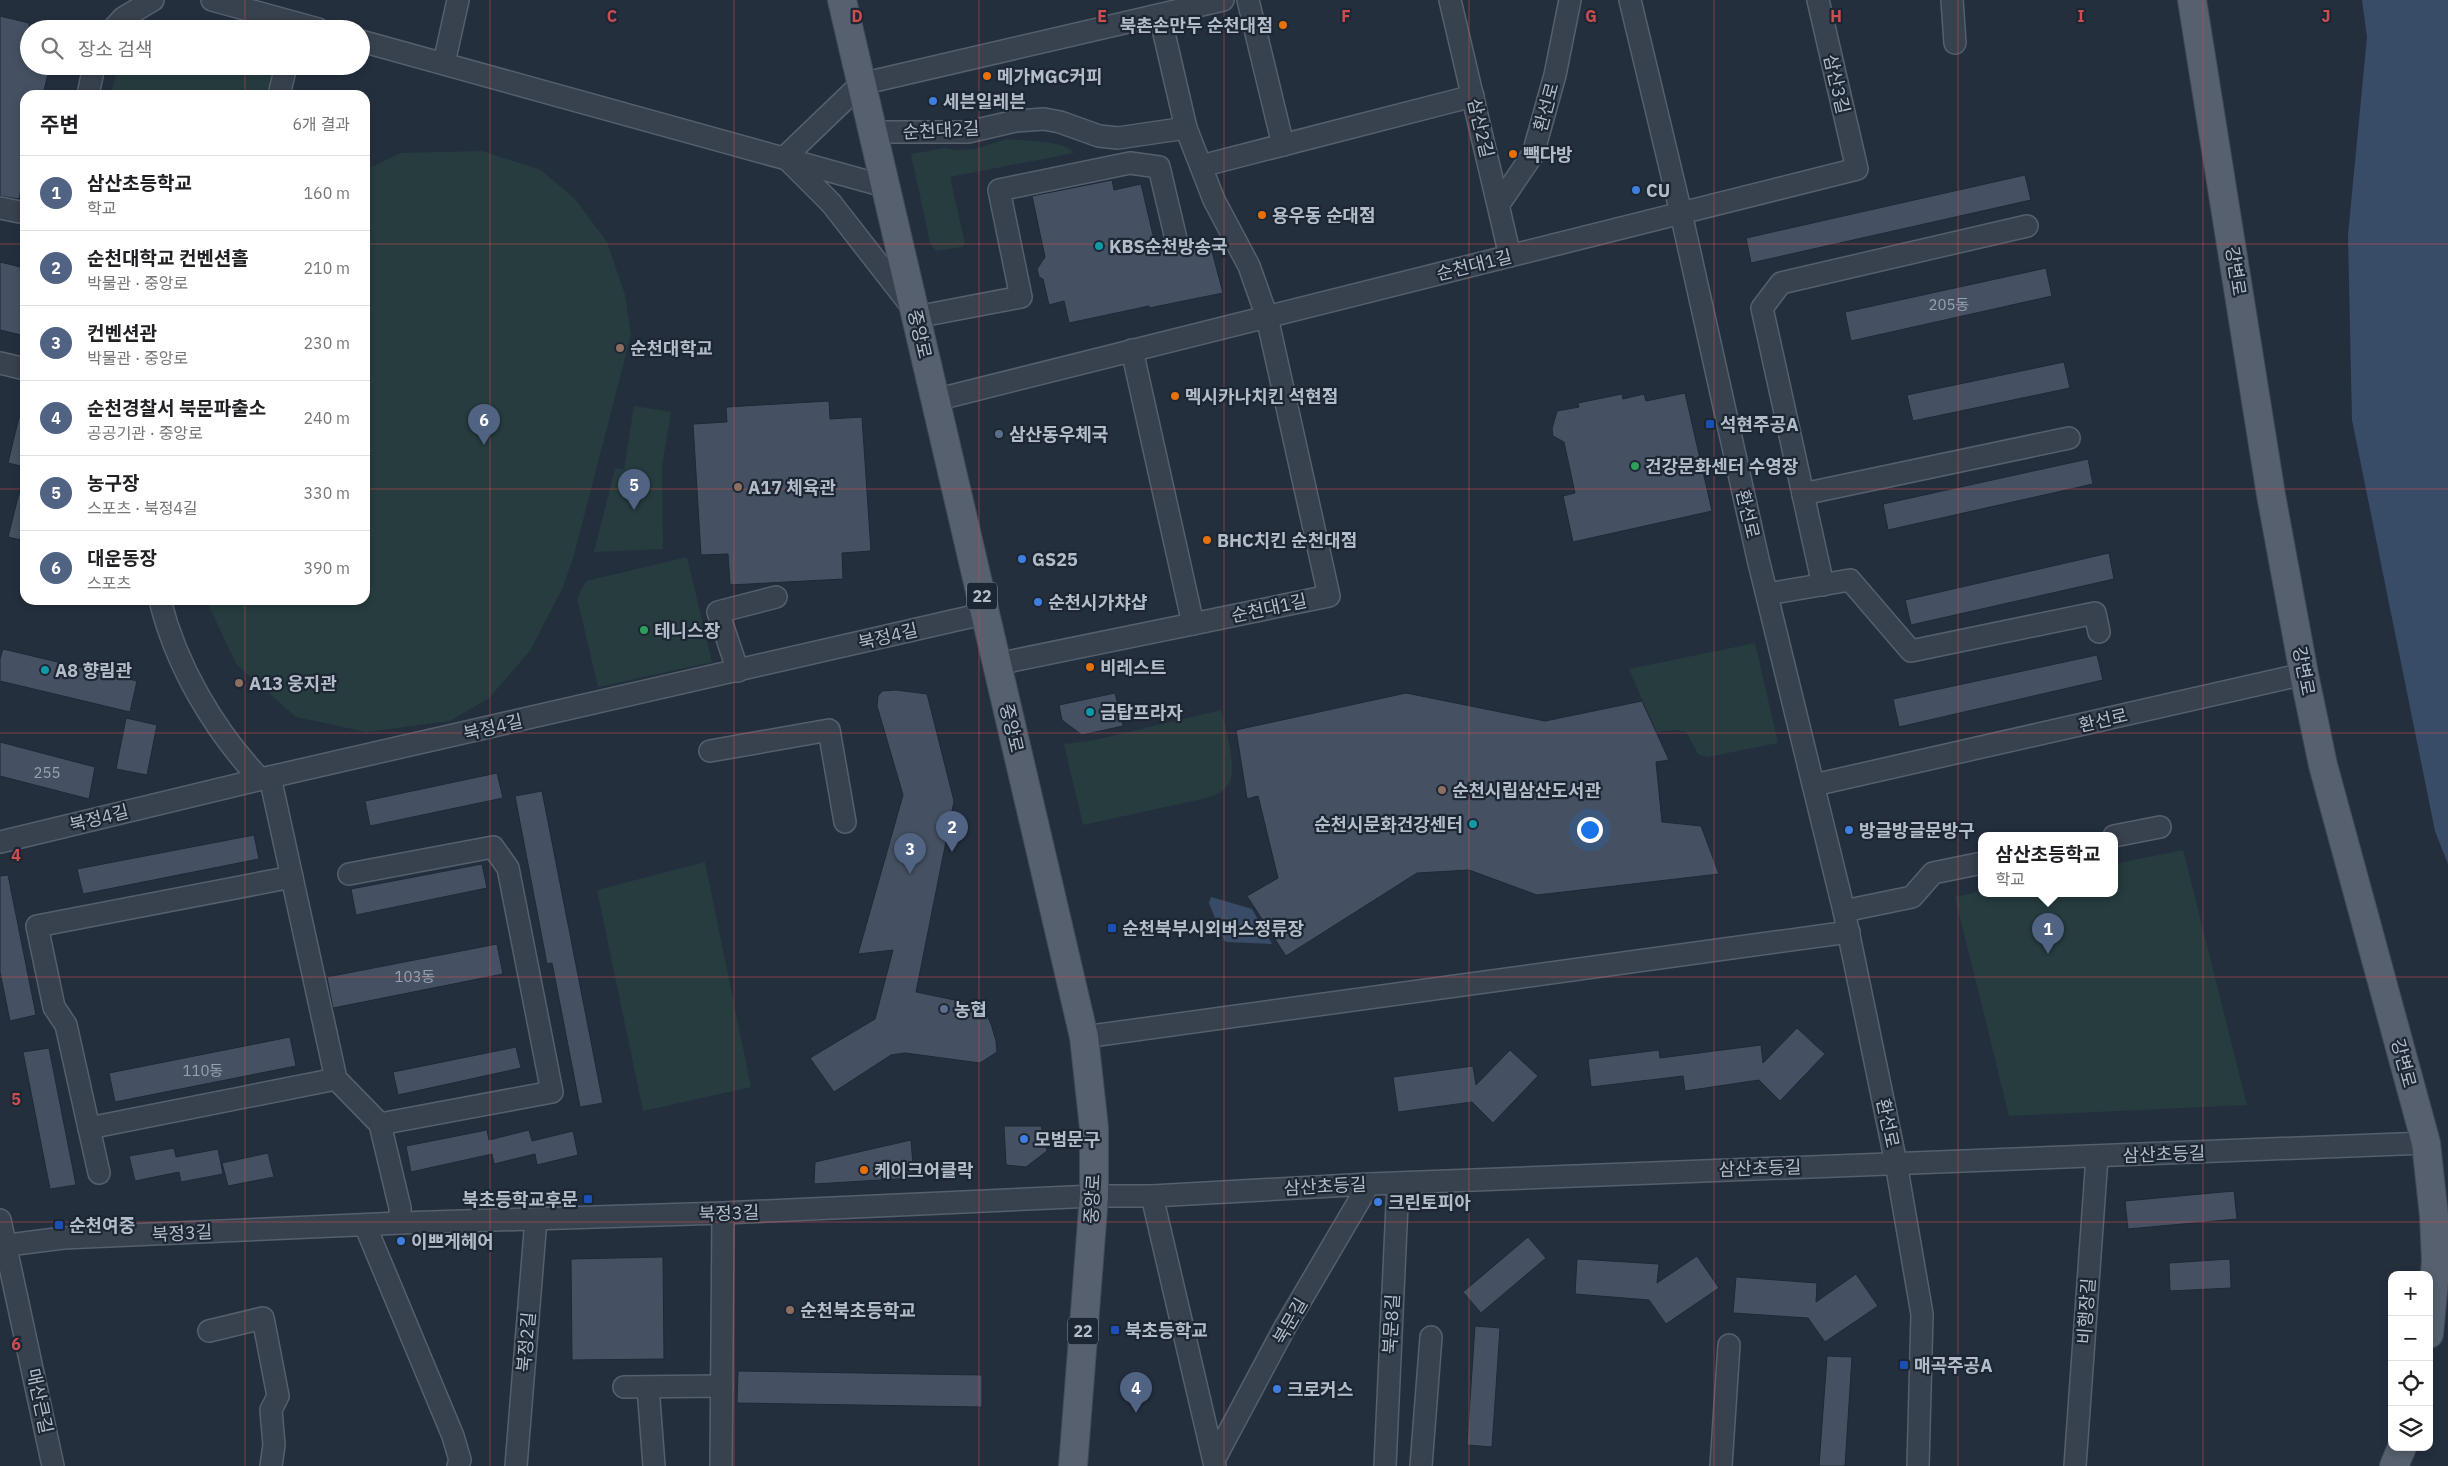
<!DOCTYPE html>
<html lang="ko">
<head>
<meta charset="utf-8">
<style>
	:root { --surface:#fff; --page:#f2f2f2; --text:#202124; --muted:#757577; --line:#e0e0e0; --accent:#506383 }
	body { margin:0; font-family:"IBM Plex Sans","Noto Sans KR",sans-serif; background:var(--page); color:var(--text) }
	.controls { position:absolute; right:15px; bottom:15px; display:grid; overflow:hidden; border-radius:10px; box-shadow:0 2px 8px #0003 }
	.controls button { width:45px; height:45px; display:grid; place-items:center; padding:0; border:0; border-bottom:1px solid var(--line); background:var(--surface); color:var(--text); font:25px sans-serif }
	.you { position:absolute; left:1589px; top:829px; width:18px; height:18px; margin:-12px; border:4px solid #fff; border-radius:50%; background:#1a73e8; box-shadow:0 0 0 8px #1a73e833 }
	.badge { display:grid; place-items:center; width:32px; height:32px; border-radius:50%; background:var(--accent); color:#fff; font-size:16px; font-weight:700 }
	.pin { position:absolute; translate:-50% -41px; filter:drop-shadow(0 1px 2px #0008) }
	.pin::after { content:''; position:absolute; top:26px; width:18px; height:15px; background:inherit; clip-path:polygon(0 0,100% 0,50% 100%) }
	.popup { position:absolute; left:1978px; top:832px; width:140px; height:65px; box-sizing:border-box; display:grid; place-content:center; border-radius:10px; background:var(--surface); filter:drop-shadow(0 1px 4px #0005); font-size:16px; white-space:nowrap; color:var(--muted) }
	.popup b { font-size:19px; color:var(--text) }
	.popup::after { content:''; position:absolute; left:50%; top:100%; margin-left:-10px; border:10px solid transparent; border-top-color:var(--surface) }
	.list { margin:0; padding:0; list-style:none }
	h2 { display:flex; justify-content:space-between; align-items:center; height:65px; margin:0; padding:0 20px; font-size:21px }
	h2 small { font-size:16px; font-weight:400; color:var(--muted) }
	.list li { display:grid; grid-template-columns:32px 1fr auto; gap:15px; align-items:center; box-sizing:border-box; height:75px; padding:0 20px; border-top:1px solid var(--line) }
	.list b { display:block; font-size:19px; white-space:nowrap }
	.list p { margin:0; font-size:16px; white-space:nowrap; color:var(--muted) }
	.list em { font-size:16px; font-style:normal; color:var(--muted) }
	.icon { flex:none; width:28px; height:28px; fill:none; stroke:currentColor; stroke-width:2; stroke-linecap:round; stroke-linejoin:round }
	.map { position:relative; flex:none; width:2448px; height:1466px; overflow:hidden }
	.search { position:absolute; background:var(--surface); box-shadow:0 2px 8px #0003; left:20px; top:20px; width:350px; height:55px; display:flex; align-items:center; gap:12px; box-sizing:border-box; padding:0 18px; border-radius:28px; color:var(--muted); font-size:19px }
	.panel { position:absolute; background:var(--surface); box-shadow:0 2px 8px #0003; left:20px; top:90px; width:350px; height:515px; border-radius:15px }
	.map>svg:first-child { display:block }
	.green { fill:#263c3f }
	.water { fill:#394c67 }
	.building { fill:#455162; stroke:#1f2835 }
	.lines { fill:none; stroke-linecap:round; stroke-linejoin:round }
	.minor-casing { stroke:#565f6c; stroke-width:24 }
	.major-casing { stroke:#414a57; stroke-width:30 }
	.minor { stroke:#38414e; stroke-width:21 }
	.major { stroke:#56606e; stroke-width:28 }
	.grid { fill:none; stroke:#ce4d50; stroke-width:1; stroke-opacity:0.55 }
	.food-dot { fill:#e8710a; stroke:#1d2633; stroke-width:2 }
	.shop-dot { fill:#3f7fe0; stroke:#1d2633; stroke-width:2 }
	.culture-dot { fill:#0f9aa8; stroke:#1d2633; stroke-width:2 }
	.education-dot { fill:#8d6e63; stroke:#1d2633; stroke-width:2 }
	.transit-dot { fill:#1a4fb4; stroke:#1d2633; stroke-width:2 }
	.service-dot { fill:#5c6f8a; stroke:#1d2633; stroke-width:2 }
	.leisure-dot { fill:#2e9e5b; stroke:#1d2633; stroke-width:2 }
	.labels { text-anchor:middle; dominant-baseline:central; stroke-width:4.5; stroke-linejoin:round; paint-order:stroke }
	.number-label { font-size:15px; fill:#98a1af }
	.shield { fill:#1d2633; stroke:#878f9c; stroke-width:1 }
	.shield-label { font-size:16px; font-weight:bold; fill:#b4bcc9 }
	.poi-label { font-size:18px; font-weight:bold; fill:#b4bcc9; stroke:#1d2633; text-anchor:start }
	.street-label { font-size:18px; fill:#b4bcc9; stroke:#1d2633 }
	.grid-label { font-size:16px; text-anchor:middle; font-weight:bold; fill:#ce4d50; stroke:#1d2633; stroke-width:4.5; stroke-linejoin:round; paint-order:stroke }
</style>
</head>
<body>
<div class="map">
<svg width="2448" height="1466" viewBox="0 0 2448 1466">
	<rect width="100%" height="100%" fill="#242f3e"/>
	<!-- green -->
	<g class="green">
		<path d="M119 66H277L270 95H110Z"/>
		<path d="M1007 139C1022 141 1065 140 1074 153L950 177 965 244 962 247 936 251 930 243 911 154 945 148 955 150 975 149Z"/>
		<path d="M482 151 541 170 575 199 607 242 625 295 631 335 574 555 563 587 530 651 489 698 450 721 366 732 296 717 236 664 206 600H365V170L401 153Z"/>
		<path d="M634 406 671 412 662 466 663 549 594 552 615 469H624Z"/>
		<path d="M687 557 712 662 598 687 577 598 586 581Z"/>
		<path d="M1755 643 1778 743 1708 757 1698 754 1686 732 1675 730 1656 732 1629 669Z"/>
		<path d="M1221 710C1225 727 1238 768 1229 783 1224 791 1216 795 1207 798L1083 825 1064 744 1095 740Z"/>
		<path d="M2183 850 2247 1105 2009 1116 1955 897 1982 891 2114 893V864Z"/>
		<path d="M705 862 751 1087 643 1111 597 890Z"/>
	</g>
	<!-- water -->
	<g class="water">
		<path d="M2362 0H2448V864L2435 831 2352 420 2348 235 2367 37Z"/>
		<path d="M1211 897 1252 909 1272 944 1227 942 1224 940 1209 903Z"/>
	</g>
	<!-- building -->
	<g class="building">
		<path d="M0 16 29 23V66H50L43 95H25V174L19 199 0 196Z"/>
		<path d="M2025 175 2031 200 1751 263 1746 238Z"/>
		<path d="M1112 180 1114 190 1141 184 1157 252 1170 249 1179 251 1186 245 1209 240 1223 293 1149 308V306L1069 323 1064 301 1049 305 1043 279 1039 277 1037 269 1045 257 1032 196Z"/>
		<path d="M0 262 25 268V336L0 330Z"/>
		<path d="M2046 268 2052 296 1851 341 1845 312Z"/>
		<path d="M2064 362 2070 388 1913 421 1907 395Z"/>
		<path d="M1685 393 1712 511 1573 542 1563 496 1575 493 1564 442 1553 436 1552 429 1557 411 1579 407 1578 403 1622 394 1623 399 1644 394 1646 401Z"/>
		<path d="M829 401 830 419 862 417 871 551 842 553 843 579 730 585 728 554 701 555 693 424 727 422 726 407Z"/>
		<path d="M19 417 25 418V467L8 463Z"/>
		<path d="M2088 459 2093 484 1888 530 1883 504Z"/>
		<path d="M19 493H25V541L8 537Z"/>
		<path d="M2109 553 2114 579 1911 625 1905 600Z"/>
		<path d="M3 649 137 681 130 712 0 681V659Z"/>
		<path d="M2097 655 2103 680 1899 727 1893 699Z"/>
		<path d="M896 690 927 694 954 801 916 992 979 1005 985 1011 991 1024 996 1041 997 1052 980 1063 905 1053 891 1055 834 1092 810 1058 875 1019 893 950 858 954 903 795 877 706 878 696 882 691Z"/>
		<path d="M1115 693 1123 726 1082 735 1062 720 1059 705Z"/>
		<path d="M1406 693 1545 721 1642 701 1669 760 1656 762 1662 822 1701 826 1719 874 1537 895 1469 870 1417 873 1286 956 1247 896 1278 878 1258 796 1247 799 1236 730Z"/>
		<path d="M126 718 157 725 147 775 116 769Z"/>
		<path d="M0 742 95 767 89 799 0 776Z"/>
		<path d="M497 773 503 798 370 826 365 801Z"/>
		<path d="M542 791 603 1103 580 1107 552 963 547 964 515 796Z"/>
		<path d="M254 835 259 859 83 894 77 869Z"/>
		<path d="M482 864 487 888 356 915 351 889Z"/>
		<path d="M8 875 36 1015 10 1021 0 972V876Z"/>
		<path d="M497 944 503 974 333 1008 327 977Z"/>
		<path d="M1797 1028 1825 1054 1780 1101 1759 1080 1685 1091 1683 1076 1591 1087 1588 1059 1659 1050 1660 1058 1761 1045 1763 1063Z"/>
		<path d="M290 1037 296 1066 115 1102 109 1073Z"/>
		<path d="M516 1047 521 1068 398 1095 393 1072Z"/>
		<path d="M49 1048 76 1185 50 1189 23 1052Z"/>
		<path d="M1510 1050 1538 1076 1493 1123 1472 1102 1398 1112 1393 1077 1473 1066 1476 1085Z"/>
		<path d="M1004 1126H1041L1047 1151 1026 1167 1006 1165Z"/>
		<path d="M487 1130 489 1140 529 1130 532 1141 573 1131 578 1155 537 1165 535 1154 494 1164 492 1154 411 1172 406 1146Z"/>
		<path d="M911 1140 914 1178 814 1184 815 1162Z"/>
		<path d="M174 1148 176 1157 218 1149 223 1174 181 1182 179 1172 135 1181 129 1156Z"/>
		<path d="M268 1153 274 1177 228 1186 222 1163Z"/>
		<path d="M2234 1191 2237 1219 2128 1229 2125 1201Z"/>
		<path d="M1528 1237 1546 1258 1481 1313 1463 1292Z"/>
		<path d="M1697 1256 1719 1288 1666 1324 1649 1300 1575 1294 1577 1259 1659 1264 1657 1283Z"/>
		<path d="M663 1257 664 1359 572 1360 571 1259Z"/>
		<path d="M2230 1259 2231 1288 2170 1291 2169 1263Z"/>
		<path d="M1856 1274 1878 1306 1825 1342 1808 1318 1733 1313 1736 1277 1817 1283 1816 1302Z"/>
		<path d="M1475 1326 1500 1328 1492 1447 1467 1445Z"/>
		<path d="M1827 1356 1852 1357 1845 1466H1819Z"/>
		<path d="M738 1371 982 1375V1407L737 1403Z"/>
	</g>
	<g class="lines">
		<defs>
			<g id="minor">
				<path d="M212 0 318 29"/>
				<path d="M1248 0 1283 145"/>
				<path d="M1450 0 1510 256"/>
				<path d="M1630 0 1681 213 1758 559 1844 911 1896 1163 1922 1314 1918 1466"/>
				<path d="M1952 0 1955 43"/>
				<path d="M113 29 123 18 153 0"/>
				<path d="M361 41 884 186"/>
				<path d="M444 63 458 0"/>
				<path d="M88 95 94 66"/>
				<path d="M279 95 286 66"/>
				<path d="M872 132H968L1016 121 1044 119 1060 122 1099 136 1118 138 1186 128"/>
				<path d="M1201 166 1473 96"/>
				<path d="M1499 204 1533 154 1555 75 1570 0"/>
				<path d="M0 208 25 213"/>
				<path d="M912 307 831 203 785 157 861 84 1223 0"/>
				<path d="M916 317 1021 297 999 190 1130 163 1159 167 1176 239"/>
				<path d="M1132 350 1193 624"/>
				<path d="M0 363 25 369"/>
				<path d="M935 400 1857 169 1818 0"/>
				<path d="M1803 494 2069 438"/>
				<path d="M1823 585 1762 308 1781 283 2027 226"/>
				<path d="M1767 594 1850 580 1911 651 2095 613 2099 632"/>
				<path d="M160 600C176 666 214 730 260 779"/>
				<path d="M997 664 1329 596 1267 317 1249 266 1214 200 1186 128 1160 16"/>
				<path d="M738 671 718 612 776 597"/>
				<path d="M710 751 829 730 845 822"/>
				<path d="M270 777 336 1079 380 1124 400 1208V1223"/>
				<path d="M1814 785 2304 674"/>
				<path d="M2114 836 2160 827"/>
				<path d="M0 842 270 777 987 613"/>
				<path d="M349 874 493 847 508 868 552 1092 380 1124"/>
				<path d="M1844 911 1912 897 1933 873 1982 863"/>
				<path d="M1084 1037 1849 932"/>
				<path d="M89 1128 336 1079"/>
				<path d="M99 1173 66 1025 54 1007 37 926 292 877"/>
				<path d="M1152 1196 1215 1466"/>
				<path d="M0 1220 53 1466"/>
				<path d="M365 1225 453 1436 460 1460 458 1466"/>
				<path d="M0 1246 63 1238 400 1223 723 1213 1094 1196H1152L1369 1184 2426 1143"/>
				<path d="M209 1331 263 1318 278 1396 271 1410 274 1445 271 1466"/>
				<path d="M624 1387 722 1386"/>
				<path d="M648 1387 654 1466"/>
				<path d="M1214 1460 1285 1327 1369 1184"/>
				<path d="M516 1466 536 1219"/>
				<path d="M721 1466 723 1213"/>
				<path d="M1385 1466 1398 1183"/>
				<path d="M1421 1466 1431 1337"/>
				<path d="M1721 1466 1729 1345"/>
				<path d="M2075 1466 2097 1157"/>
			</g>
			<g id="major">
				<path d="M842 0 1084 1037 1094 1128V1196L1073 1466"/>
				<path d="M2192 0 2271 495 2304 674 2323 765 2426 1143 2434 1216 2436 1261 2429 1334"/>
				<path d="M2394 1466 2402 1447"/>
			</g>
		</defs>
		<!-- minor casing -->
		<use href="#minor" class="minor-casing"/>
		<!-- major casing -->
		<use href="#major" class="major-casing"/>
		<!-- minor -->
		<use href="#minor" class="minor"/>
		<!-- major -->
		<use href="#major" class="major"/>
	</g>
	<!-- grid -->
	<path class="grid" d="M245 0V29M490 0V1466M734 0V1466M979 0V1466M1224 0V1466M1469 0V1466M1714 0V1466M1958 0V1466M2203 0V1466M245 66V95M0 244H25M365 244H2448M0 489H25M365 489H2448M245 600V1466M0 733H2448M0 977H2448M0 1222H2448"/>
	<!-- markers -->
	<g class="food-dot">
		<circle cx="1283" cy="25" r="5"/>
		<circle cx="987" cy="76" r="5"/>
		<circle cx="1513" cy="154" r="5"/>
		<circle cx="1262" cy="215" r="5"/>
		<circle cx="1175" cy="396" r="5"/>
		<circle cx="1207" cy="540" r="5"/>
		<circle cx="1090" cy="667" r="5"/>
		<circle cx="864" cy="1170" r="5"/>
	</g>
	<g class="shop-dot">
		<circle cx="933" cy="101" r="5"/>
		<circle cx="1636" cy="190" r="5"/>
		<circle cx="1022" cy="559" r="5"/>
		<circle cx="1038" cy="602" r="5"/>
		<circle cx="1849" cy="830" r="5"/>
		<circle cx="1024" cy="1139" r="5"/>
		<circle cx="1378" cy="1202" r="5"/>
		<circle cx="401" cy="1241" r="5"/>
		<circle cx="1277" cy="1389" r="5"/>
	</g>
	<g class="culture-dot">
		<circle cx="1099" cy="246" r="5"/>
		<circle cx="45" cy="670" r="5"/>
		<circle cx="1090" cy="712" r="5"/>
		<circle cx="1473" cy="824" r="5"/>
	</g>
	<g class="education-dot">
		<circle cx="620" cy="348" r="5"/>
		<circle cx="738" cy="487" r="5"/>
		<circle cx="239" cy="683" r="5"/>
		<circle cx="1442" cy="790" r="5"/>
		<circle cx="790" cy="1310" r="5"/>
	</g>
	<g class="transit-dot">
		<rect x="1705" y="419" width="10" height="10" rx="2.5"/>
		<rect x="1107" y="923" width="10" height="10" rx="2.5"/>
		<rect x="583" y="1194" width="10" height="10" rx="2.5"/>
		<rect x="54" y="1220" width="10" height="10" rx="2.5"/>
		<rect x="1110" y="1325" width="10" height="10" rx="2.5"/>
		<rect x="1899" y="1360" width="10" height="10" rx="2.5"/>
	</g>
	<g class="service-dot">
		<circle cx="999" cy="434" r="5"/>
		<circle cx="944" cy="1009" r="5"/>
	</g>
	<g class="leisure-dot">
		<circle cx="1635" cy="466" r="5"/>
		<circle cx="644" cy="630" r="5"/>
	</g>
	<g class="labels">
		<!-- number labels -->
		<g class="number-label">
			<text x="1949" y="304">205동</text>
			<text x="47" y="772">255</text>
			<text x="415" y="976">103동</text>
			<text x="203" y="1070">110동</text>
		</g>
		<!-- shield labels -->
		<g class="shield">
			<rect x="967" y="582.5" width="30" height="27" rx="4"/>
			<rect x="1068" y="1317.5" width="30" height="27" rx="4"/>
		</g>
		<g class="shield-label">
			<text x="982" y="596">22</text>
			<text x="1083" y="1331">22</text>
		</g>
		<!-- poi labels -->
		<g class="poi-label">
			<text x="1273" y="25" text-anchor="end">북촌손만두 순천대점</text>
			<text x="997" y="76">메가MGC커피</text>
			<text x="943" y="101">세븐일레븐</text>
			<text x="1523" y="154">빽다방</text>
			<text x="1646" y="190">CU</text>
			<text x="1272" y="215">용우동 순대점</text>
			<text x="1109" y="246">KBS순천방송국</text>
			<text x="630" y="348">순천대학교</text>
			<text x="1185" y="396">멕시카나치킨 석현점</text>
			<text x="1720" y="424">석현주공A</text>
			<text x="1009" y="434">삼산동우체국</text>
			<text x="1645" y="466">건강문화센터 수영장</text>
			<text x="748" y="487">A17 체육관</text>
			<text x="1217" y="540">BHC치킨 순천대점</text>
			<text x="1032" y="559">GS25</text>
			<text x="1048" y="602">순천시가챠샵</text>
			<text x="654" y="630">테니스장</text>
			<text x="1100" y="667">비레스트</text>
			<text x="55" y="670">A8 향림관</text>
			<text x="249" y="683">A13 웅지관</text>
			<text x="1100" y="712">금탑프라자</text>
			<text x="1452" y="790">순천시립삼산도서관</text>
			<text x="1463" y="824" text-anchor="end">순천시문화건강센터</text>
			<text x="1859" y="830">방글방글문방구</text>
			<text x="1122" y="928">순천북부시외버스정류장</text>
			<text x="954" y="1009">농협</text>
			<text x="1034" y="1139">모범문구</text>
			<text x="874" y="1170">케이크어클락</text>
			<text x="578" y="1199" text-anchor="end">북초등학교후문</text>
			<text x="1388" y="1202">크린토피아</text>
			<text x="69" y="1225">순천여중</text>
			<text x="411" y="1241">이쁘게헤어</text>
			<text x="800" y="1310">순천북초등학교</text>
			<text x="1125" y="1330">북초등학교</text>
			<text x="1914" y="1365">매곡주공A</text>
			<text x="1287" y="1389">크로커스</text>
		</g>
		<!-- street labels -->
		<g class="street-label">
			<text transform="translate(1837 84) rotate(77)">삼산3길</text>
			<text transform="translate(1546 107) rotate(-75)">환선로</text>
			<text transform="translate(1481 128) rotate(77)">삼산2길</text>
			<text transform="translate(941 130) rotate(-3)">순천대2길</text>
			<text transform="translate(1474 265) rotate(-14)">순천대1길</text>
			<text transform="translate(2236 271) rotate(81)">강변로</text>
			<text transform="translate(920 334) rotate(77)">중앙로</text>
			<text transform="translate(1748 514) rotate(77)">환선로</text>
			<text transform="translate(1269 608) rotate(-12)">순천대1길</text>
			<text transform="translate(888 636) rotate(-13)">북정4길</text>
			<text transform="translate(2304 671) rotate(79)">강변로</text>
			<text transform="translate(2103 720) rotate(-13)">환선로</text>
			<text transform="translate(493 727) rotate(-13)">북정4길</text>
			<text transform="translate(1012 728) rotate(77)">중앙로</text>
			<text transform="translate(99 818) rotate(-14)">북정4길</text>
			<text transform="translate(2404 1063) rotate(75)">강변로</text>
			<text transform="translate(1888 1123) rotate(78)">환선로</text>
			<text transform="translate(2164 1154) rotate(-2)">삼산초등길</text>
			<text transform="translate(1760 1168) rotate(-2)">삼산초등길</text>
			<text transform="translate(1325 1186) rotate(-3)">삼산초등길</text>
			<text transform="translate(1092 1199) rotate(-87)">중앙로</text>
			<text transform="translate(729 1213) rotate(-2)">북정3길</text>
			<text transform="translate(182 1233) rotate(-3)">북정3길</text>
			<text transform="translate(2086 1311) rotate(-86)">비행장길</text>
			<text transform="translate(1290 1321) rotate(-60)">북문길</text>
			<text transform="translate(1391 1324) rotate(-87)">북문8길</text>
			<text transform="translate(526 1342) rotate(-85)">북정2길</text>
			<text transform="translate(40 1401) rotate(78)">매산큰길</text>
		</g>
	</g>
	<g class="grid-label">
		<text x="612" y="22">C</text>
		<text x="857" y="22">D</text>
		<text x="1102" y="22">E</text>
		<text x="1346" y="22">F</text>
		<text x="1591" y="22">G</text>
		<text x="1836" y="22">H</text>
		<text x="2081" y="22">I</text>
		<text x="2326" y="22">J</text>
		<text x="16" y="861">4</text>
		<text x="16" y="1105">5</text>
		<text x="16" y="1350">6</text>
	</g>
</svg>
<div class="controls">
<button>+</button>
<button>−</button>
<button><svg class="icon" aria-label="locate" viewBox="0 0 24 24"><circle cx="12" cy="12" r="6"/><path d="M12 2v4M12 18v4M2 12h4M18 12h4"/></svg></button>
<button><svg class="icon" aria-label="layers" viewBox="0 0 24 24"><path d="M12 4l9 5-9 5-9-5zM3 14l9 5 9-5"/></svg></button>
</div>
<div class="you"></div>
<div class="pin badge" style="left:2048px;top:954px">1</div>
<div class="popup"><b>삼산초등학교</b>학교</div>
<div class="pin badge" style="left:952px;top:852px">2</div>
<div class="pin badge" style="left:910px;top:874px">3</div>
<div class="pin badge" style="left:1136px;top:1413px">4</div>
<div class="pin badge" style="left:634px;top:510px">5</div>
<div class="pin badge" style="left:484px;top:445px">6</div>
<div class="search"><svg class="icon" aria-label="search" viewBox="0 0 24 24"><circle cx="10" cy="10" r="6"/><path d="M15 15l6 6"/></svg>장소 검색</div>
<section class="panel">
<h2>주변<small>6개 결과</small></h2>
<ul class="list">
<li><span class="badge">1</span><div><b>삼산초등학교</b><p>학교</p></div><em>160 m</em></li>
<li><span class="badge">2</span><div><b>순천대학교 컨벤션홀</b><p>박물관 · 중앙로</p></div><em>210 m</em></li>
<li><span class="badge">3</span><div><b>컨벤션관</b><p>박물관 · 중앙로</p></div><em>230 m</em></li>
<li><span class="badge">4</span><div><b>순천경찰서 북문파출소</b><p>공공기관 · 중앙로</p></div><em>240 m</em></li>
<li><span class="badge">5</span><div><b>농구장</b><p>스포츠 · 북정4길</p></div><em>330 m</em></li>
<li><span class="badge">6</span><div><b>대운동장</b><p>스포츠</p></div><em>390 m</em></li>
</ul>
</section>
</div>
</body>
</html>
